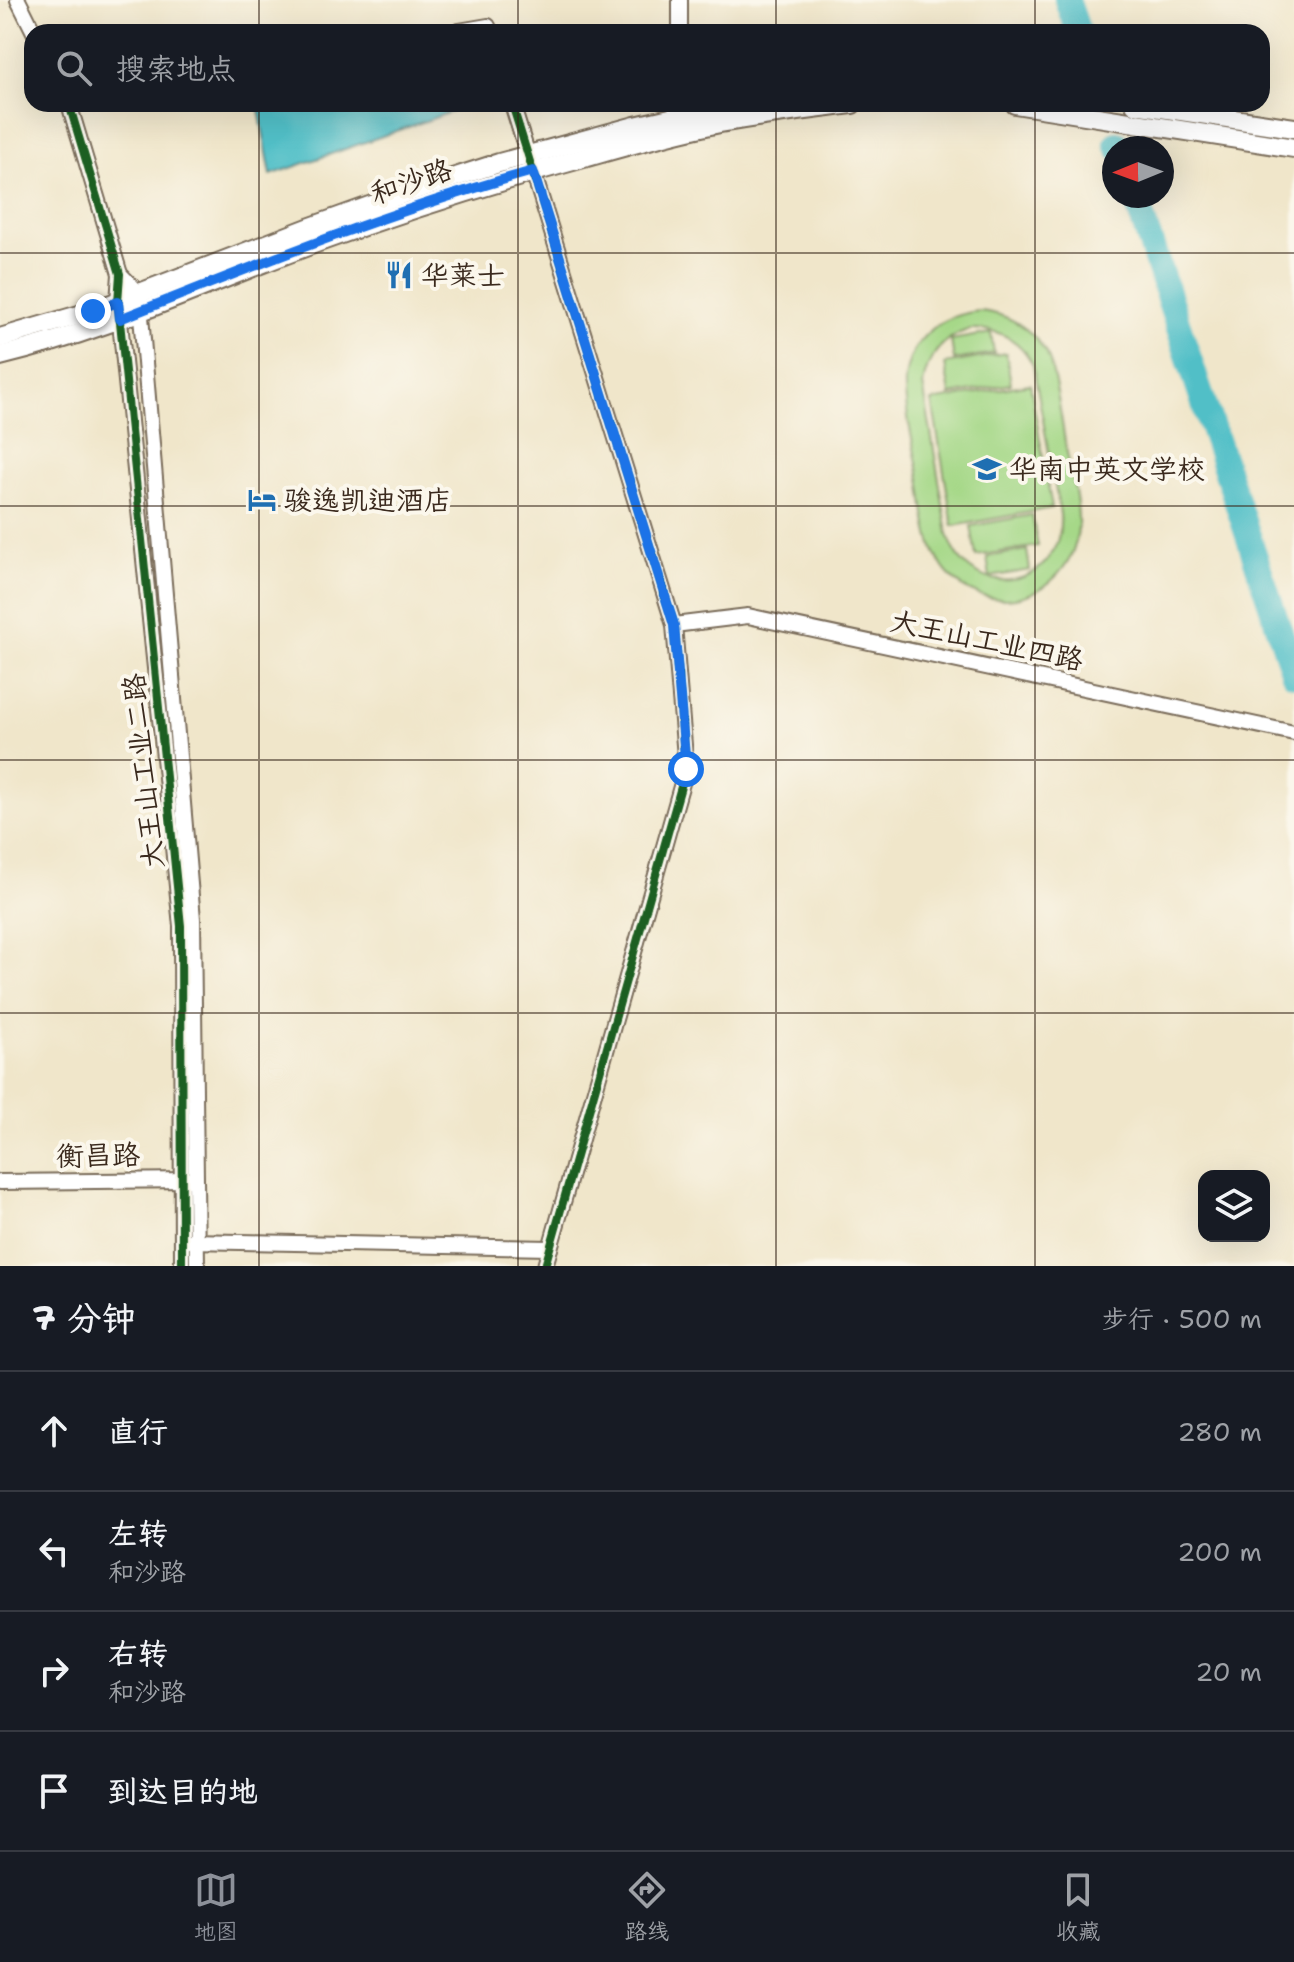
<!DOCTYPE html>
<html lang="zh">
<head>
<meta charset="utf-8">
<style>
	:root { --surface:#171b24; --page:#242831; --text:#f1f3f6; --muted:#9ea1a6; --line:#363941; --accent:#8c9099 }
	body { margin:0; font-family:"Shantell Sans","LXGW WenKai TC",sans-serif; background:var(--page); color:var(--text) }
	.controls { position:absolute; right:24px; bottom:24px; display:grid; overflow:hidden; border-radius:16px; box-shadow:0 8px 32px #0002 }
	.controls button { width:72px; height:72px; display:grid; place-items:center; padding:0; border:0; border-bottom:2px solid var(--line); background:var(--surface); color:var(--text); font:40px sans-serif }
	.compass { position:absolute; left:1102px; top:136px; width:72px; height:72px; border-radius:50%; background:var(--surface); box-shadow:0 8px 32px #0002; rotate:269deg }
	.stop { position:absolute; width:24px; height:24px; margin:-18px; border:6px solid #1a73e8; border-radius:50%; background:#fff }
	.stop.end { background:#1a73e8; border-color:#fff; box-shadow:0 2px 8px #0008 }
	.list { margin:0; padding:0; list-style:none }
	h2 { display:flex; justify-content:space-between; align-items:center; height:104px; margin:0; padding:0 32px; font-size:34px }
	h2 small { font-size:26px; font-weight:400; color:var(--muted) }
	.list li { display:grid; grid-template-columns:52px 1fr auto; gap:24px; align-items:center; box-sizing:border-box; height:120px; padding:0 32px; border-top:2px solid var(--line) }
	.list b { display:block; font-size:30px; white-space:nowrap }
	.list p { margin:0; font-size:26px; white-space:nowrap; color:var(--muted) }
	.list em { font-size:26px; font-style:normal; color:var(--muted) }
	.icon { flex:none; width:44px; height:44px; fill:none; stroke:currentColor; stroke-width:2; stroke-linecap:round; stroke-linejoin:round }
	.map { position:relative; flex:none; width:1294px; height:1266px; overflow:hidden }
	.search { position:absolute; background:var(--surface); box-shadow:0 8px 32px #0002; left:24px; right:24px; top:24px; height:88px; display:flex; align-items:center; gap:20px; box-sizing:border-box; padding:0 28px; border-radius:24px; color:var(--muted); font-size:30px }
	.sheet { height:584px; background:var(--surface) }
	nav { display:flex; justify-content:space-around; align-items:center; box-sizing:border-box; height:112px; border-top:2px solid var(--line); background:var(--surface); font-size:22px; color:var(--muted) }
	nav a { display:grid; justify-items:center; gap:4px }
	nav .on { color:var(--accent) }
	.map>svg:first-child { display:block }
	.green { fill:#a6d888; stroke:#708153; stroke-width:2; fill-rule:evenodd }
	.water { fill:#51bfc7; stroke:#467472; stroke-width:2 }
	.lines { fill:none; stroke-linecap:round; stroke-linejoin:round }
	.river { stroke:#51bfc7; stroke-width:26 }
	.street-casing { stroke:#7a6c5a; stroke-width:18 }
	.secondary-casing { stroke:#7a6c5a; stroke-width:22 }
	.street { stroke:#fff; stroke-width:14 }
	.secondary { stroke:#fff; stroke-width:18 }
	.cycleway-casing { stroke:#fbf7ec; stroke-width:13 }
	.cycleway { stroke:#1b5e20; stroke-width:8 }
	.route { stroke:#1a73e8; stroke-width:10 }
	.grid { fill:none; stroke:#3b2a1e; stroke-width:2; stroke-opacity:0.55 }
	.labels { text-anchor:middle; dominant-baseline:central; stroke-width:8; stroke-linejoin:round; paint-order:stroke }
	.street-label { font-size:28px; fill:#3b2a1e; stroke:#fbf7ec }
	.poi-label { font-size:28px; fill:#3b2a1e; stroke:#fbf7ec; text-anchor:start }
</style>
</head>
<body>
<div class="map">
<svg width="1294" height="1266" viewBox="0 0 1294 1266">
	<rect width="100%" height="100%" fill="#fbf7ec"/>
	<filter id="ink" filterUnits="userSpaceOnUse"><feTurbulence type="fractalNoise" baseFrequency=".0125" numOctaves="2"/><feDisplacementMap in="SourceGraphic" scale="16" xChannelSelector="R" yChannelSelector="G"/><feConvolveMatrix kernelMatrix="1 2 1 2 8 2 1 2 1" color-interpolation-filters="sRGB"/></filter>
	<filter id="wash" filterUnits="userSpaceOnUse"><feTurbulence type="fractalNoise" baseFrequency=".006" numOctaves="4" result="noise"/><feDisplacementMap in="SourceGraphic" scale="32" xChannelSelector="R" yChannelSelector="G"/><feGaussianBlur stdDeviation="1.8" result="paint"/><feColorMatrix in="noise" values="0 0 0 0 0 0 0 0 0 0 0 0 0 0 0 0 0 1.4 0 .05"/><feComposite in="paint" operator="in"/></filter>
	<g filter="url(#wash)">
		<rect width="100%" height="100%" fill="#f0e6ca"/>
		<!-- green -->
		<g class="green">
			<path d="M981 311C1013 315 1035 330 1049 359 1058 388 1061 418 1066 448 1071 473 1079 501 1078 526 1077 561 1050 592 1015 598 991 602 966 593 949 575 926 550 925 510 920 478 915 451 904 409 905 382 908 339 941 314 981 311ZM970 329C999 328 1020 339 1033 365L1060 514C1066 589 969 607 948 534L923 385C927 356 942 338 970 329Z"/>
			<path d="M991 333 994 353 954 360 951 340Z"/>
			<path d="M1006 353 1011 384 950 395 945 364Z"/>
			<path d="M1030 384 1052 508 953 526 932 401Z"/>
			<path d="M1032 515 1038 546 976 556 971 526Z"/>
			<path d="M1027 550 1030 570 990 577 987 557Z"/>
		</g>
		<!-- water -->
		<path class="water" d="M258 104H474L271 175Z"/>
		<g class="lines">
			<!-- river -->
			<g class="river">
				<path d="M1067 0 1078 32"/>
				<path d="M1117 144 1119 148"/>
				<path d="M1135 196 1294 674"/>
			</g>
		</g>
	</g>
	<g filter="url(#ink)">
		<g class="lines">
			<defs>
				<g id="street">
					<path d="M18 0 34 32"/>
					<path d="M453 32 488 26 490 32"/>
					<path d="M680 32V0"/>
					<path d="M69 104 120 274 118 302 181 926 182 1266"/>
					<path d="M512 104 674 625 686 769 545 1266"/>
					<path d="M120 274 139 293 193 919 197 1266"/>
					<path d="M674 625 748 616 1294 733"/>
					<path d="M0 1182 192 1180"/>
					<path d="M190 1241 550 1248"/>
				</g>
				<g id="secondary">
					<path d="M1015 104 1294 148"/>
					<path d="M1135 104 1294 128"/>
					<path d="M0 338 93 311 311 227 400 195 499 163 635 126 732 104"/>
					<path d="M0 356C110 330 213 280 319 242 409 209 499 181 591 156 633 144 676 132 720 123 764 115 808 110 852 104"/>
				</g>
			</defs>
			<!-- street casing -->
			<use href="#street" class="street-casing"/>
			<!-- secondary casing -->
			<use href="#secondary" class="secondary-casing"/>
			<!-- street -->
			<use href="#street" class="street"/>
			<!-- secondary -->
			<use href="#secondary" class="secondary"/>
			<defs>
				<g id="cycleway">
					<path d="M69 104 120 274 118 302 181 926 182 1266"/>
					<path d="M512 104 674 625 686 769 545 1266"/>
				</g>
			</defs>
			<!-- cycleway casing -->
			<use href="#cycleway" class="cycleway-casing"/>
			<!-- cycleway -->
			<use href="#cycleway" class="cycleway"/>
		</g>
	</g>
	<g class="lines" filter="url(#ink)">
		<!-- route -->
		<path class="route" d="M93 311 118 302 120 319C256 265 392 210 533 171L674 625 686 769"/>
	</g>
	<!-- grid -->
	<path class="grid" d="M259 0V32M518 0V32M776 0V32M1035 0V32M259 104V1266M518 104V1266M776 104V1266M1035 104V1266M0 253H1294M0 506H1294M0 760H1294M0 1013H1294"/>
	<!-- icons -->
	<defs>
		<symbol id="restaurant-bare" viewBox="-9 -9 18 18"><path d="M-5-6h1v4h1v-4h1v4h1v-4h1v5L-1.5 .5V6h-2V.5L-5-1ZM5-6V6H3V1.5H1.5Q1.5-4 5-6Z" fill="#1f6fb2" stroke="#fbf7ec" stroke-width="2.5" paint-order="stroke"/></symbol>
		<symbol id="school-bare" viewBox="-9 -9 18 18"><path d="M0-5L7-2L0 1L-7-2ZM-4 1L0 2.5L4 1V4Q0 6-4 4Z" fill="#1f6fb2" stroke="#fbf7ec" stroke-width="2.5" paint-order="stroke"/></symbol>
		<symbol id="hotel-bare" viewBox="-9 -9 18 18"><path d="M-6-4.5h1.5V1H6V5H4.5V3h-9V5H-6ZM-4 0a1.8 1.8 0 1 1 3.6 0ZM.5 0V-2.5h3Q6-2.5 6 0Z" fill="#1f6fb2" stroke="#fbf7ec" stroke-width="2.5" paint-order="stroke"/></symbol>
	</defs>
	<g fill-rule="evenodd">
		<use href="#restaurant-bare" x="379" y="255" width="40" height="40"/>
		<use href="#school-bare" x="967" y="449" width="40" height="40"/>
		<use href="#hotel-bare" x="242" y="480" width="40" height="40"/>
	</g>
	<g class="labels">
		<!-- street labels -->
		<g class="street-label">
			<text transform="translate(411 181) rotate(-19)">和沙路</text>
			<text transform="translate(987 640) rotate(12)">大王山工业四路</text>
			<text transform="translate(143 771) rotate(-96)">大王山工业二路</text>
			<text transform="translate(98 1155) rotate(-1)">衡昌路</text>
		</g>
		<!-- poi labels -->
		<g class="poi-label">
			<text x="421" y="275">华莱士</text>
			<text x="1009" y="469">华南中英文学校</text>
			<text x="284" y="500">骏逸凯迪酒店</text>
		</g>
	</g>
</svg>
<div class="controls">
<button><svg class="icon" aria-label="layers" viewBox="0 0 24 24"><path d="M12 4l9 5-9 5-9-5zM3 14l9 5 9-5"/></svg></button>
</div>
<svg class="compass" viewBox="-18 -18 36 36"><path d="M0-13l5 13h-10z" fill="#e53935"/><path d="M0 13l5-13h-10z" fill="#9ea1a6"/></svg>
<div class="stop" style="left:686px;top:769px"></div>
<div class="stop end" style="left:93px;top:311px"></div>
<div class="search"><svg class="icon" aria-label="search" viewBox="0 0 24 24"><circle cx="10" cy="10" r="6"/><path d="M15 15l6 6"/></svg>搜索地点</div>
</div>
<section class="sheet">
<h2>7 分钟<small>步行 · 500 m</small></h2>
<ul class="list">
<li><svg class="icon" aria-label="ahead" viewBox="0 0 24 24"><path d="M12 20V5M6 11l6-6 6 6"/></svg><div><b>直行</b></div><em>280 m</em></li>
<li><svg class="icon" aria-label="left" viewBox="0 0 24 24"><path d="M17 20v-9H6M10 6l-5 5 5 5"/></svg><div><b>左转</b><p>和沙路</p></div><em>200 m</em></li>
<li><svg class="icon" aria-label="right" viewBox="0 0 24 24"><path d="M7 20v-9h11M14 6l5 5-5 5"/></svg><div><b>右转</b><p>和沙路</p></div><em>20 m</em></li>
<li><svg class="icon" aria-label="arrive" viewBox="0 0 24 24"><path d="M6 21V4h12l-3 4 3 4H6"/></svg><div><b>到达目的地</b></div></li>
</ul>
</section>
<nav>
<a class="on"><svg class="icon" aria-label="map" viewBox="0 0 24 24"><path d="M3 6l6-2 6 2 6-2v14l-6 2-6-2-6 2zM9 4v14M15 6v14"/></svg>地图</a>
<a><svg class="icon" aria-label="directions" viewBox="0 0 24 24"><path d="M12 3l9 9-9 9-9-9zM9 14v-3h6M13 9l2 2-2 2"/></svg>路线</a>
<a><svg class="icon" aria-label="saved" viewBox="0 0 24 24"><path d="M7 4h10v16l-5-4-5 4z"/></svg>收藏</a>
</nav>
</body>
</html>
